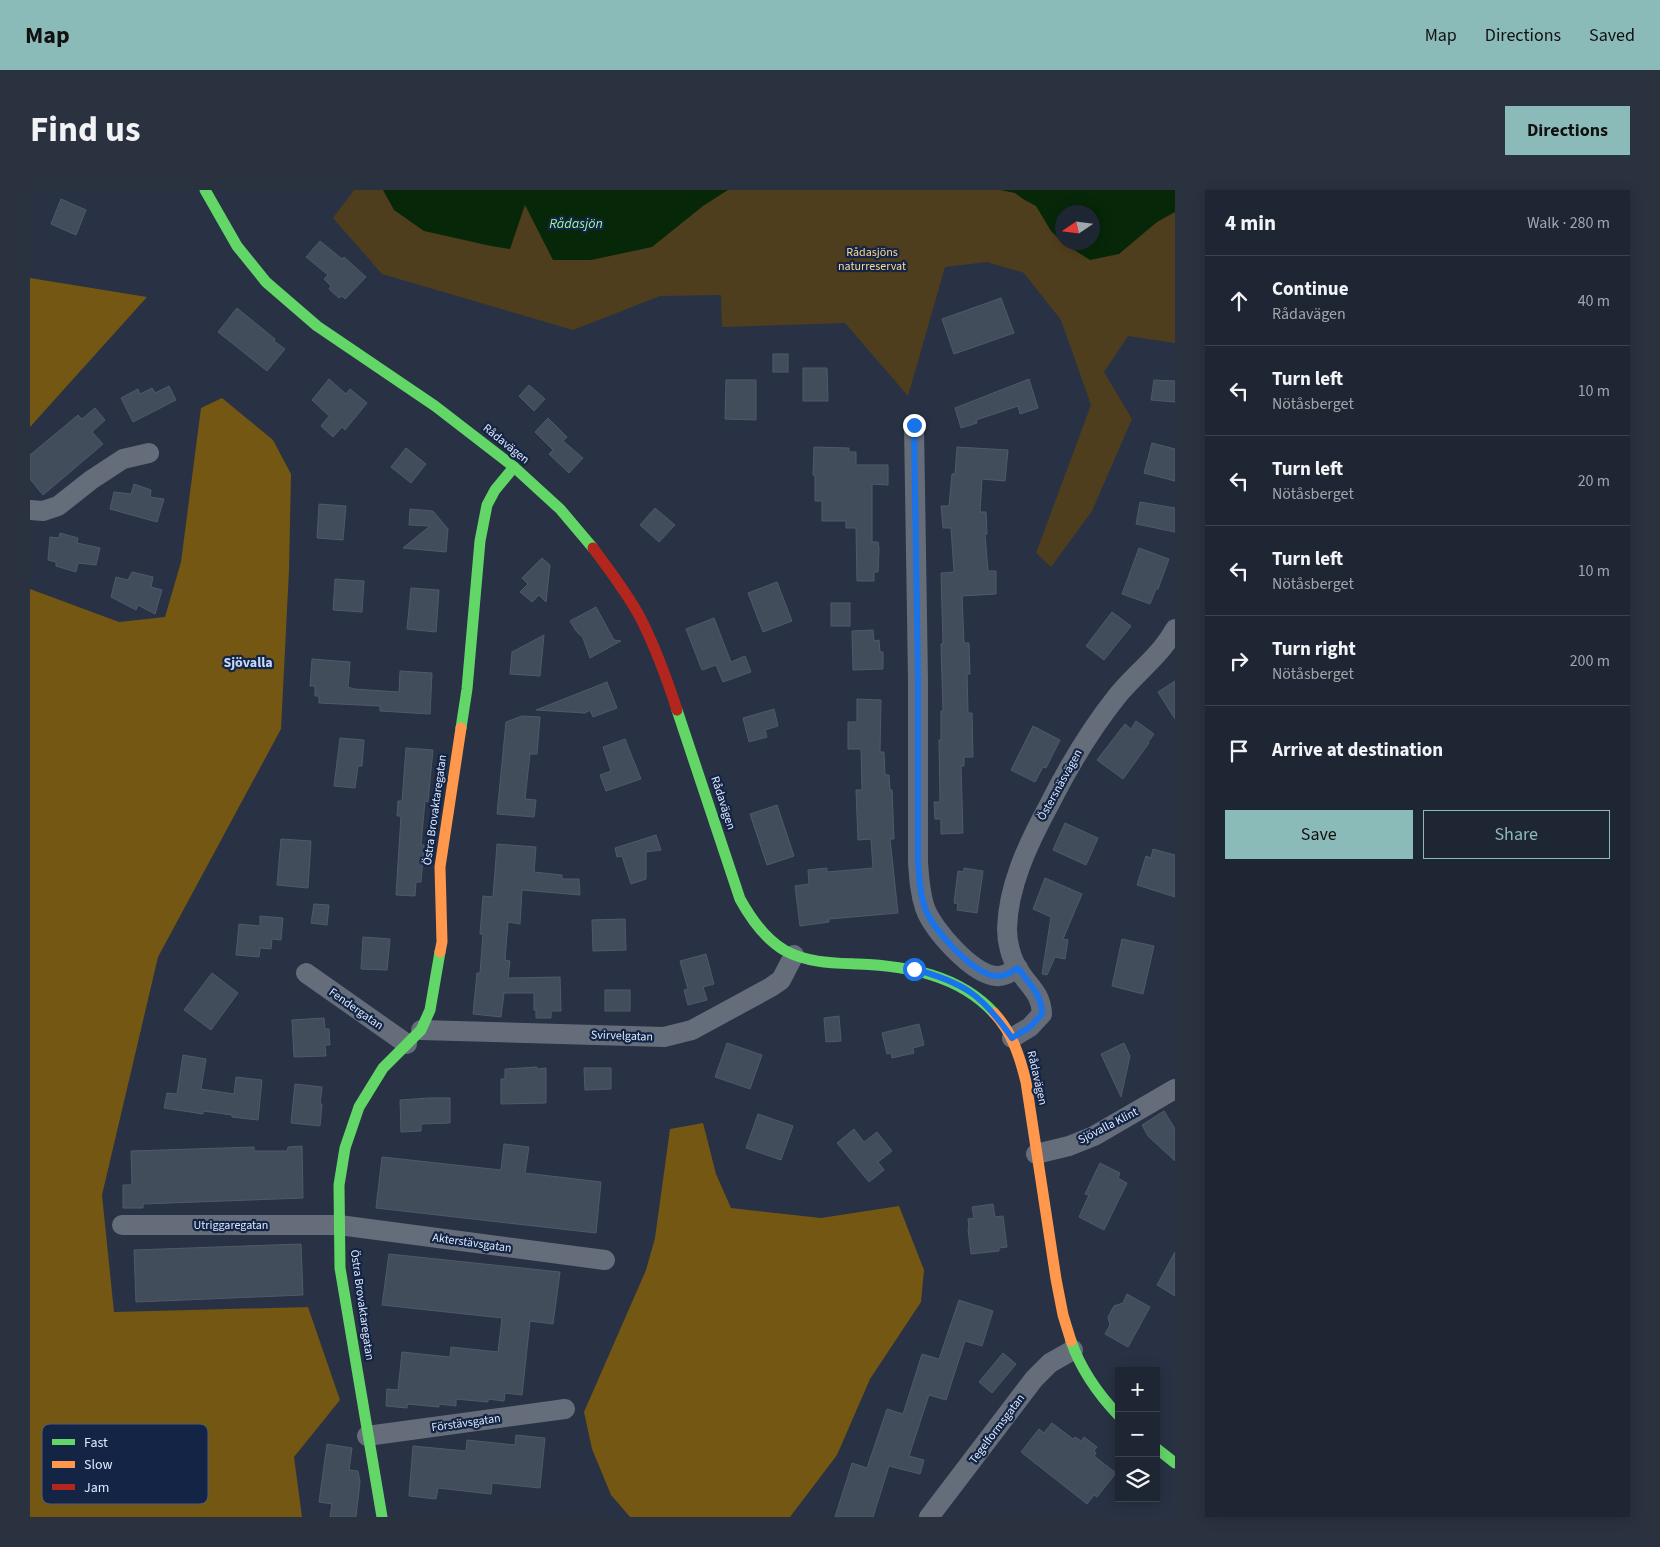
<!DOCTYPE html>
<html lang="en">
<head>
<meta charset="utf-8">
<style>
	:root { --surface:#1e2633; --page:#2b323f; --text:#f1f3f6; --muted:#a1a5ac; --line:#3c434e; --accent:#8bbbb9 }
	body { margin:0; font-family:"Source Sans 3",sans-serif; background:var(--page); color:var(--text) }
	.controls { position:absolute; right:15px; bottom:15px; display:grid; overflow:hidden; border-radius:0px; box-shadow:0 2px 12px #0003 }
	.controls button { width:45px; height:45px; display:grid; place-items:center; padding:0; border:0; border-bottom:1px solid var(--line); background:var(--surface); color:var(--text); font:25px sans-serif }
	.compass { position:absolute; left:1025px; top:15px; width:45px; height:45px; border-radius:50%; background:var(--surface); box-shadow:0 2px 12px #0003; rotate:257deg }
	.stop { position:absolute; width:15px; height:15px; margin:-11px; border:4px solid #1a73e8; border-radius:50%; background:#fff }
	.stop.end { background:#1a73e8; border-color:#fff; box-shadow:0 1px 5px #0008 }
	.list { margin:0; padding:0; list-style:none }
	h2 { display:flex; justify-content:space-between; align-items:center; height:65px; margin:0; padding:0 20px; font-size:21px }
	h2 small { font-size:16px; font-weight:400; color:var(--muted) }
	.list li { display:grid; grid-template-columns:32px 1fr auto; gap:15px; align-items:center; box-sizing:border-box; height:90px; padding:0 20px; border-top:1px solid var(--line) }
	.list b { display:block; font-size:19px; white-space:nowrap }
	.list p { margin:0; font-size:16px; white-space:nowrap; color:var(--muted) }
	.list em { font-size:16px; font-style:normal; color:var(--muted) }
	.actions { display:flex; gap:10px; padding:15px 20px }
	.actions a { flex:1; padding:11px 0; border:1px solid var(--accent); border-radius:0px; text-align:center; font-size:18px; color:var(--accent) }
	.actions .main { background:var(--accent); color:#111 }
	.icon { flex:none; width:28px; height:28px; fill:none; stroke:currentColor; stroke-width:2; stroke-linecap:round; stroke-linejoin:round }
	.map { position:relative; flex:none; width:1145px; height:1327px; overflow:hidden; border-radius:0px }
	header { display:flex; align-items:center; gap:30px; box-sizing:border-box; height:70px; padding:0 25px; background:var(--accent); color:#111 }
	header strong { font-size:24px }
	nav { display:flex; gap:28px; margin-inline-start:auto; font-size:18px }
	.intro { display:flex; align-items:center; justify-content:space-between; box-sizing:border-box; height:120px; padding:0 30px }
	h1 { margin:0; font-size:35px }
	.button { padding:12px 22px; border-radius:0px; background:var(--accent); color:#111; font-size:18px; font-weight:700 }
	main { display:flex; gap:30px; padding:0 30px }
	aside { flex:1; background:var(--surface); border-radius:0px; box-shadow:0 2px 12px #0003 }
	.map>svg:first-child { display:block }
	.green { fill:#4f3e1d; fill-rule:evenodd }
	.forest { fill:#735712 }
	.water { fill:#062808 }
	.building { fill:#424d5c; stroke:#4e5a68 }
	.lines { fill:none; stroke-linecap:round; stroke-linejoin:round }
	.street { stroke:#656d7a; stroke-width:20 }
	.fast { stroke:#63d668; stroke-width:11 }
	.slow { stroke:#ff974d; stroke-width:11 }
	.jam { stroke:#b3261e; stroke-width:11 }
	.route { stroke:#1a73e8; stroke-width:6 }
	.labels { text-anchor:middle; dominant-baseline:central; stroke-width:4.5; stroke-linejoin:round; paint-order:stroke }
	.park-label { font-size:12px; fill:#fcd896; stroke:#142444 }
	.street-label { font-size:12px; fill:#dde9ff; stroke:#142444 }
	.water-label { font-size:14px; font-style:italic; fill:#9df695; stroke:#142444 }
	.neighbourhood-label { font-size:14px; font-weight:bold; fill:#c4d7f8; stroke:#142444 }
	.key { fill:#142444; stroke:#505f7c; stroke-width:1 }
	.key-label { font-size:14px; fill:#dde9ff }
</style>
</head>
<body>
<header>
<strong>Map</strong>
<nav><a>Map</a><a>Directions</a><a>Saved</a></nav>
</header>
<div class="intro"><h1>Find us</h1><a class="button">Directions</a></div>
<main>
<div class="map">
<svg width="1145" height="1327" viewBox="0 0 1145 1327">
	<rect width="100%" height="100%" fill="#283244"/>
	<!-- green -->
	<path class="green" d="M324 0H1145V153L1098 146 1074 182 1102 229 1062 321 1021 377 1006 363 1061 215 1031 130 994 83 957 72 915 77 878 206 815 133 692 137 691 105 630 106 543 140 352 84 303 28ZM1032 22H1062V52H1032Z"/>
	<!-- forest -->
	<g class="forest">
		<path d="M0 88 117 107 0 237Z"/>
		<path d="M192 208 243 250 261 284 259 380 251 539 128 767 72 1005 84 1122 278 1117 310 1210 264 1267 272 1327H0V399L89 432 135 427 151 372 171 218Z"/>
		<path d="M673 933 686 984 701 1018 791 1028 869 1016 894 1080 891 1112 840 1189 807 1265 760 1327H600L581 1305 562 1259 554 1222 616 1080 625 1048 640 939Z"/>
	</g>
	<!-- water -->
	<g class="water">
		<path d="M353 0H698L673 16 622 57 561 70H523L495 15 480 59 461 56 394 41 364 20Z"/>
		<path d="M970 0H1145V22L1127 32 1089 64 1060 70 1033 53 1062 52V22H1032V52L1021 41 1006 16 993 9 985 3Z"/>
	</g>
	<!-- building -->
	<g class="building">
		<path d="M31 9 56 20 46 45 21 34Z"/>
		<path d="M290 51 312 69 314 67 336 87 315 109 312 106 309 108 299 99 301 96 294 89 298 85 276 67Z"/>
		<path d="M971 108 984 143 924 164 912 129Z"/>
		<path d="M207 118 245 149 244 151 255 159 237 181 188 142Z"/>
		<rect x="743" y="164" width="15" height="18"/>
		<path d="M773 178H797L798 211H773Z"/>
		<path d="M299 189 316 204 320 199 337 213 315 240 312 237 303 247 291 236 299 226 282 210Z"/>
		<path d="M999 189 1008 218 990 224 988 216 946 230 947 233 931 238 925 218Z"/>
		<path d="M696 190H726V230L695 229Z"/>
		<path d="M1124 190 1145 191V212L1121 210Z"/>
		<path d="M499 195 515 209 504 221 489 206Z"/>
		<path d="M139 196 146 210 103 232 91 208 108 199 110 204 122 198 125 203Z"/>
		<path d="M65 218 75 230 62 242 73 254 13 305 0 289V265L48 225 52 229Z"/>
		<path d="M518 228 537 247 533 251 553 268 539 283 519 264 523 260 505 242Z"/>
		<path d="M1122 253 1145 259V291L1114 283Z"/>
		<path d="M784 257 819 258V262H826V275H858V295L842 294V352H848L849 358 848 382H844V391H827L826 338H816V331H792V311H785V285H783Z"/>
		<path d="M927 257 978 260 975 291 952 289 950 322H956L957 344H955L958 381H966V404L932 406 934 453H939L940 484H937L938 523H942L943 567H934V576H931L933 643 911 644V629H905L904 612H910L909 550H911V521H913L911 454H913L911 383 924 382 921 338H913L911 316H919L922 284H925Z"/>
		<path d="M376 258 396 274 381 293 361 277Z"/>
		<path d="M104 294 121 300 120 307 134 309 127 332 80 319 84 302 101 304Z"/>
		<path d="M1110 312 1145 318V342L1106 334Z"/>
		<path d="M289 314 316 316 313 350 287 348Z"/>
		<path d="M625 318 645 335 629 352 610 335Z"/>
		<path d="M380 319 403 321 418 339 416 362 373 358 400 336 379 335Z"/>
		<path d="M30 343 48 348 47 353 70 358 66 375 48 373 46 382 26 376V372L18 370 20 347 29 348Z"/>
		<path d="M1109 358 1139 369 1128 399H1126L1120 414 1092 404Z"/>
		<path d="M512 368 520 375 516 412 509 405 502 412 490 402 498 394 492 388Z"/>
		<path d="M102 382 123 387 121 397 132 400 125 424 108 415 106 420 81 407 86 387 98 390Z"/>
		<path d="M305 389 334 391 332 422 303 420Z"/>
		<path d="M747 392 762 431 733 442 718 403Z"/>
		<path d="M381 398 409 400 406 442 377 439Z"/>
		<rect x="801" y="413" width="19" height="23"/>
		<path d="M566 417 584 450 591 451 560 468 553 448 546 441 540 431Z"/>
		<path d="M1082 422 1101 436 1074 470 1056 456Z"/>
		<path d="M684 428 701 472 715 466 721 482 693 492 686 475 672 480 656 439Z"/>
		<path d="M843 440 844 451 849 450 850 462H853V479L823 480 822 441Z"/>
		<path d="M514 445 510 486 480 484 482 462Z"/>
		<path d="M282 469 320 472 318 497 324 499 369 502 370 481 402 483 400 524 350 521V516L289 513V506H285V496H280Z"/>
		<path d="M1145 491V529L1128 502Z"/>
		<path d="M577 492 587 518 563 527 560 520 555 523 506 520Z"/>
		<path d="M827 509 851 510 850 562H854L855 585H859L860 600H862L864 649H860L868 723 799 729V732L770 736 765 696 779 694 778 680 797 678V682L843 678 841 649 828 650 826 600H832L831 559H818V532H827Z"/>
		<path d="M744 519 748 536 735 540 737 547 719 552 713 528Z"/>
		<path d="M492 526 510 527 507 564H500L495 609 506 610 504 627 467 624 476 532Z"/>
		<path d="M1106 531 1124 544 1118 552 1119 553 1093 589 1067 570 1095 534 1101 539Z"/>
		<path d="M1003 536 1030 550 1016 578 1013 577 1005 592 981 580Z"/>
		<path d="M310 548 334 550 332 576H328L325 598 304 596Z"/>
		<path d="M595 549 611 589 576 601 570 585 581 581 573 557Z"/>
		<path d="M376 558 403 560 398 612 395 611 391 655H394L391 692H386L385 706 366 705 371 626H367L368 611H372Z"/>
		<path d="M747 615 764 666 737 675 720 624Z"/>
		<path d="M1035 633 1068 648 1056 675 1023 660Z"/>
		<path d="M626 645 631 660 616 662V689L601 694 592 666 587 667 585 658Z"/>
		<path d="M251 649 281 651 278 698 247 695Z"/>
		<path d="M467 654 506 657 504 682 532 685V689H549L550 705 492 700 490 734 478 732 475 770 480 771 478 788 530 787 531 821H521V828H506V820H504V803H474L471 827 443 824 447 783H450L453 744H450L453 706 463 707Z"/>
		<path d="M1123 659 1145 665V707L1107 695 1116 666 1121 668Z"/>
		<path d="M934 678 953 681 947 723 927 720 928 714 924 713 928 681 933 682Z"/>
		<path d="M1015 688 1052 704 1033 749 1038 750 1035 769 1025 767 1017 785 1012 784 1021 727 1003 719Z"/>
		<path d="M284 714 299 715 297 735 281 733Z"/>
		<path d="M230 726 253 728 251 750 242 749 241 759 230 758 229 767 206 765 209 734 230 736Z"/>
		<path d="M595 729 596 760 563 761 562 730Z"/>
		<path d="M333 747 360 749 357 780 331 779Z"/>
		<path d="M1092 749 1124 756 1113 804 1082 796Z"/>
		<path d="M676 764 684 794 673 797 677 810 658 815 654 800 658 799 650 771Z"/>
		<path d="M182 783 208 803 181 840 154 820Z"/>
		<rect x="575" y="800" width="25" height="21"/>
		<path d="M809 826 811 851 796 852 794 828Z"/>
		<path d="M294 828 295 839H299L300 855H295L296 866 264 867 262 830Z"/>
		<path d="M889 834 894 855 883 858 884 863 862 868 861 863 857 864 852 843Z"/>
		<path d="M697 853 732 865 720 899 685 887Z"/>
		<path d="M1094 853 1100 866 1091 907 1071 864Z"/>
		<path d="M153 865 176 869 171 899 204 904 206 887 232 890 228 930 202 927V925L173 921V924L134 918 137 903 147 904Z"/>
		<path d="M507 877V879L516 878V913L471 914V889H475V879Z"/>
		<path d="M554 878H581V899L555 900Z"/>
		<path d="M265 894 292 897 290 914H292L290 936 261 933Z"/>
		<path d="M399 908H420V933L391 934V941L371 942 370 910Z"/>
		<path d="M1134 921 1145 939V971L1118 946 1112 935Z"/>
		<path d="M728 924 763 936 751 970 716 958Z"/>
		<path d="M824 939 834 952 847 942 862 961 848 972 854 980 839 992 807 953Z"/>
		<path d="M474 954 499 957 495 983 571 992 566 1043 346 1018 352 967 471 980Z"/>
		<path d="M272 956 273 1008 113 1014V1018H93V995H102L101 961 224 957V961H257L258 957Z"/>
		<path d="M1070 973 1090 983 1088 988 1097 993 1074 1040 1049 1027 1059 1005 1055 1004Z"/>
		<path d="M963 1014 965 1027 973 1026 977 1057 969 1058V1061L941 1064 938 1039 939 1038 938 1029 944 1028 942 1017Z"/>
		<path d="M271 1054 273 1105 106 1112 104 1060Z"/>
		<path d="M1145 1062V1106L1127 1095Z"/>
		<path d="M359 1064 530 1082 523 1134 500 1131 492 1205 475 1203 474 1211 458 1209V1212L426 1209V1216L409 1214V1217L377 1214V1218L356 1216 357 1199 368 1200 372 1162 420 1167 421 1157 468 1162 472 1128 352 1115Z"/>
		<path d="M1097 1104 1120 1117 1098 1157 1075 1144 1080 1135 1078 1127 1084 1116 1093 1113Z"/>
		<path d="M929 1110 963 1121 952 1156 935 1151 916 1210 899 1205 879 1266 894 1270 890 1284 859 1276 843 1327H805L822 1273 837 1278 857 1219 873 1224 892 1164 909 1169Z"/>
		<path d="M973 1163 986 1174 962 1203 949 1192Z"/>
		<path d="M1022 1233 1043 1249 1045 1247 1051 1251 1054 1247 1067 1257 1064 1261 1066 1263 1064 1266 1086 1283 1067 1307 1064 1305 1057 1314 991 1262 1009 1239 1014 1243Z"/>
		<path d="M486 1245 515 1248 510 1298 462 1293 461 1304 408 1298 406 1309 379 1306 383 1256 436 1261 437 1250 485 1255Z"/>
		<path d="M297 1254 322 1258 319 1280 328 1281 330 1292 326 1327H300L302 1314 289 1312Z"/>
	</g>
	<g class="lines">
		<!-- street -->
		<g class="street">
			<path d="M884 235 888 490V672C889 688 890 703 895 718 903 740 942 784 966 786 974 787 981 782 988 778"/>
			<path d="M0 320 13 321 28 316 61 290 93 269 119 263"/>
			<path d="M276 783 377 854"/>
			<path d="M391 840 634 847 662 840 741 797 751 790 764 765"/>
			<path d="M982 848 1000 837 1012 824C1011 802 998 796 988 779 981 768 977 752 977 739 978 696 998 654 1018 617 1038 577 1060 540 1088 505 1107 482 1131 465 1145 439"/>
			<path d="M1006 964 1039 956 1064 946 1145 899"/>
			<path d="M92 1035H309L575 1070"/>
			<path d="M337 1246 535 1219"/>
			<path d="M899 1327 1004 1189 1020 1173 1043 1160"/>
		</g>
		<!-- fast -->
		<g class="fast">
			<path d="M175 0 207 56 236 92 287 136 405 216 484 277 530 319 563 358"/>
			<path d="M647 520 710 709C721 729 734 748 754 760 777 773 804 773 828 774 878 776 929 785 964 823"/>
			<path d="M431 538 437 499 450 351 457 315 465 300 484 277"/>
			<path d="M1041 1151C1051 1180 1068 1204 1089 1226"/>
			<path d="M1126 1258 1145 1273"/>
			<path d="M352 1327 310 1078 309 995 315 958 329 917 353 878 391 840 400 820 410 762"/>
		</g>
		<!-- slow -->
		<g class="slow">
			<path d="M410 762 412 752 410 677 431 538"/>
			<path d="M964 823C982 842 990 867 996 892L1026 1089 1033 1125 1041 1151"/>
		</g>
		<!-- jam -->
		<path class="jam" d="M563 358C580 381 598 404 611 429 626 459 637 489 647 520"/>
	</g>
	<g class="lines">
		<!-- route -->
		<path class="route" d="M884 235 888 490V672C889 688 890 704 895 718 903 740 943 784 966 786 974 787 981 782 988 778 999 794 1012 804 1012 824L1000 837 982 848C952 805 935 793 884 779"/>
	</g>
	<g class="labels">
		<!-- park labels -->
		<g class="park-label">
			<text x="842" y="62">Rådasjöns<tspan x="842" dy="14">naturreservat</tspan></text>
		</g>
		<!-- street labels -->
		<g class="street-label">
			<text transform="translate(476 254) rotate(39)">Rådavägen</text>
			<text transform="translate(1030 595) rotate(-61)">Östersnäsvägen</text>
			<text transform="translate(693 613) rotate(72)">Rådavägen</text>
			<text transform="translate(405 620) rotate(-82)">Östra Brovaktaregatan</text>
			<text transform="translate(326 819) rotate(35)">Fendergatan</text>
			<text transform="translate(592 846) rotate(2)">Svirvelgatan</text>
			<text transform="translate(1007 888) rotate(77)">Rådavägen</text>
			<text transform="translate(1078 936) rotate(-27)">Sjövalla Klint</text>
			<text x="201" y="1035">Utriggaregatan</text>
			<text transform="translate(442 1053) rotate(8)">Akterstävsgatan</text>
			<text transform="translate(332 1115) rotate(82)">Östra Brovaktaregatan</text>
			<text transform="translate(436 1233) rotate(-8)">Förstävsgatan</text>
			<text transform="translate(967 1239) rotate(-53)">Tegelformsgatan</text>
		</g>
		<!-- water labels -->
		<g class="water-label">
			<text x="546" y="34">Rådasjön</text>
		</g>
		<!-- neighbourhood labels -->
		<g class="neighbourhood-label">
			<text x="218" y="473">Sjövalla</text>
		</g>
	</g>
	<!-- legend -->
	<rect x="12" y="1234" width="166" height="80" rx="8" class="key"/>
	<rect x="22" y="1249" width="23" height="6" fill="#63d668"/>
	<rect x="22" y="1271" width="23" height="7" fill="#ff974d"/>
	<rect x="22" y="1294" width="23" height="6" fill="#b3261e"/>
	<g class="key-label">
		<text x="54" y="1257">Fast</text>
		<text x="54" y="1279">Slow</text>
		<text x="54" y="1302">Jam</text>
	</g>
</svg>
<div class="controls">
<button>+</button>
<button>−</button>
<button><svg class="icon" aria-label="layers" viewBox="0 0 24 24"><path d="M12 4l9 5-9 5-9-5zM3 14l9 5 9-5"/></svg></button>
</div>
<svg class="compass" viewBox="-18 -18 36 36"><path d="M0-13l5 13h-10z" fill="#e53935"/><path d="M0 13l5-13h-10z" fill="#a1a5ac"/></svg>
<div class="stop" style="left:884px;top:779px"></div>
<div class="stop end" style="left:884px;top:235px"></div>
</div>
<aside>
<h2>4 min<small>Walk · 280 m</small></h2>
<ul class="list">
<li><svg class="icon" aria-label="ahead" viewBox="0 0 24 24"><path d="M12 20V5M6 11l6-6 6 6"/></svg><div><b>Continue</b><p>Rådavägen</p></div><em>40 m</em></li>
<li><svg class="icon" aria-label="left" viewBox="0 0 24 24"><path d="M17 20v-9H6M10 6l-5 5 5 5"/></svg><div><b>Turn left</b><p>Nötåsberget</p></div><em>10 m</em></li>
<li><svg class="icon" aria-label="left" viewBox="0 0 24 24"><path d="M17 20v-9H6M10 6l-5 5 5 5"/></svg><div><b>Turn left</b><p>Nötåsberget</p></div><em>20 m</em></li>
<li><svg class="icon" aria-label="left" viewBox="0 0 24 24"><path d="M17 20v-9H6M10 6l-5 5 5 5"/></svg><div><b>Turn left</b><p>Nötåsberget</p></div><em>10 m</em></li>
<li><svg class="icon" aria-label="right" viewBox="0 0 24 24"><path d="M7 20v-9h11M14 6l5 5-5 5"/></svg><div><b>Turn right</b><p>Nötåsberget</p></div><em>200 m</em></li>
<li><svg class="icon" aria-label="arrive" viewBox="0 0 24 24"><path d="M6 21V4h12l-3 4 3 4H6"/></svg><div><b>Arrive at destination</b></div></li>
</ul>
<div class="actions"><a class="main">Save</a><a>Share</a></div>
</aside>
</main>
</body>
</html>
